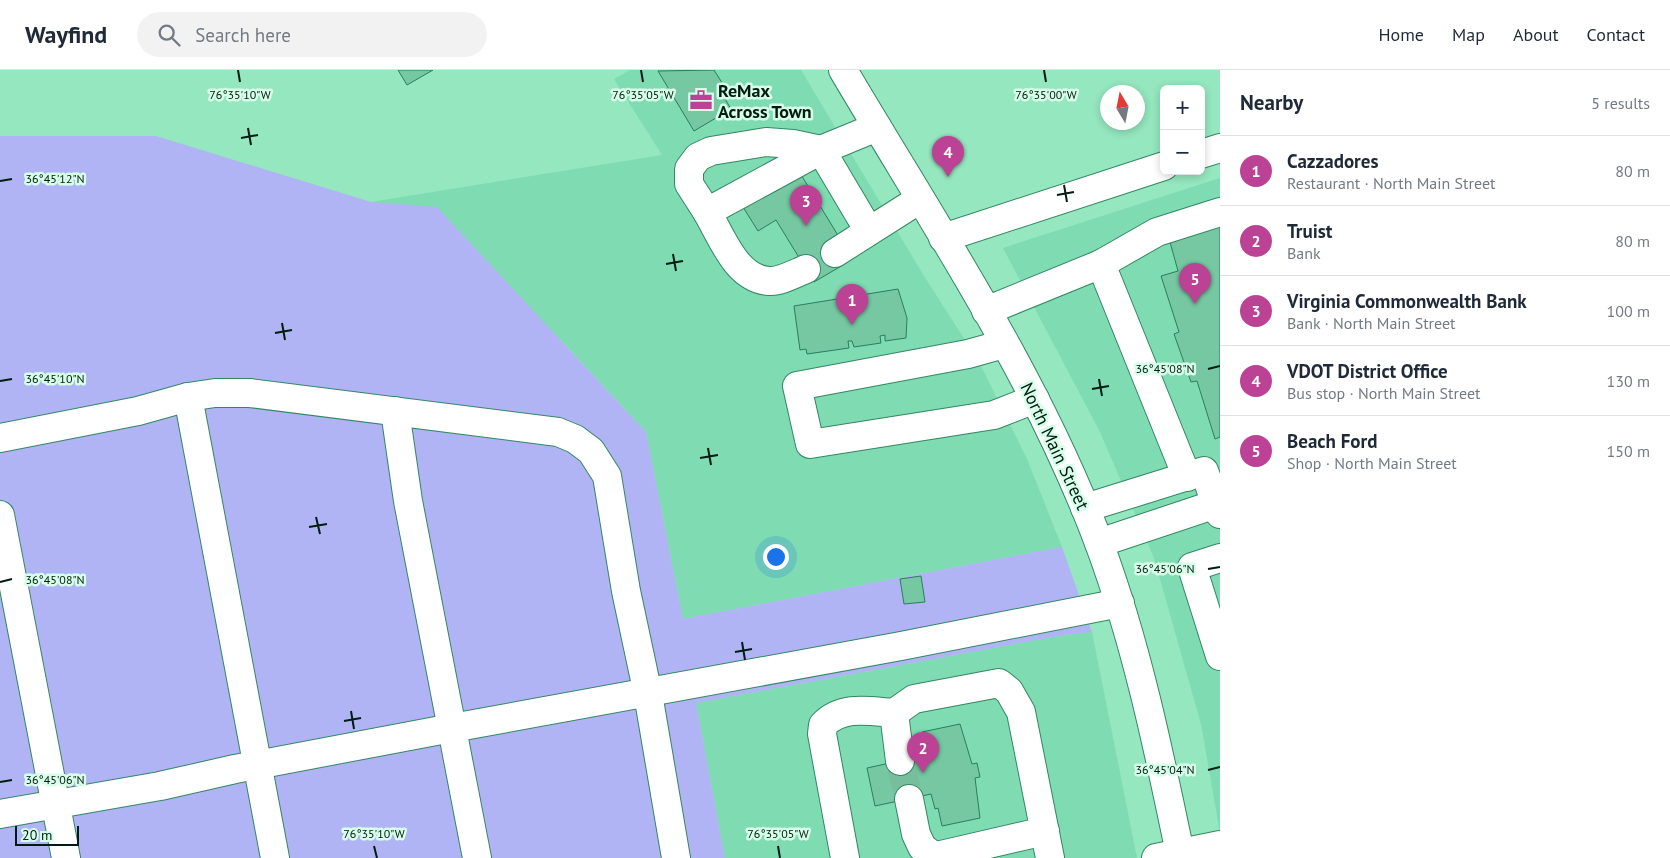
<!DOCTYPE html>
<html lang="en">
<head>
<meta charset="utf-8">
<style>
	:root { --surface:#fff; --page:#f2f2f3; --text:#1f2937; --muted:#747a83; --line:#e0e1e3; --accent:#bc4295 }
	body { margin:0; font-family:"PT Sans",sans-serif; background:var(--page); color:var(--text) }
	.controls { position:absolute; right:15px; top:15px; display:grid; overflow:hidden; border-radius:8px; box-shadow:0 2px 8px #0003 }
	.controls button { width:45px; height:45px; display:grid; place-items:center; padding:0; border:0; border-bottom:1px solid var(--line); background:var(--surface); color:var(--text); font:25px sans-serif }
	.compass { position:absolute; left:1100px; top:15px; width:45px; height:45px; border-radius:50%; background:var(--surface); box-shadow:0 2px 8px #0003; rotate:350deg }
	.scale { position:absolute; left:15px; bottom:12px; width:64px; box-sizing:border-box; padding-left:5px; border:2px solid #021c11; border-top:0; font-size:14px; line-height:18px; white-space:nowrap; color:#021c11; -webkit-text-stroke:4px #d6fee9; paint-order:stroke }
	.you { position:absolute; left:775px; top:486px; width:18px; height:18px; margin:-12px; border:4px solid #fff; border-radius:50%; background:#1a73e8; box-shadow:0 0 0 8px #1a73e833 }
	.badge { display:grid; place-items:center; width:32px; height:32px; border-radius:50%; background:var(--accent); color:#fff; font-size:16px; font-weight:700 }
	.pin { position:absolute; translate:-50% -41px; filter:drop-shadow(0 1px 2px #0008) }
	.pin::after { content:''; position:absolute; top:26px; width:18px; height:15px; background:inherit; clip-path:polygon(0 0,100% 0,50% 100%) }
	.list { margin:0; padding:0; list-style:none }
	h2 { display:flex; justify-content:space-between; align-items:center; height:65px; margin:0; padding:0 20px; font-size:21px }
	h2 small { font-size:16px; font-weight:400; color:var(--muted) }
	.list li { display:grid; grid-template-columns:32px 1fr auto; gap:15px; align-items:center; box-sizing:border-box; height:70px; padding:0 20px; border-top:1px solid var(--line) }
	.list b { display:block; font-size:19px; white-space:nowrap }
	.list p { margin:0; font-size:16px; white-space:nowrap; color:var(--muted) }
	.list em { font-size:16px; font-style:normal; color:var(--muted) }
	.icon { flex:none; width:28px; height:28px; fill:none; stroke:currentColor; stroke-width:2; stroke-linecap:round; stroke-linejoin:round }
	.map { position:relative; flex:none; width:1220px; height:788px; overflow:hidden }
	header { display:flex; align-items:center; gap:30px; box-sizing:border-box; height:70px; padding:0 25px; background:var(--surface); border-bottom:1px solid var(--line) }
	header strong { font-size:24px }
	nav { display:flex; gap:28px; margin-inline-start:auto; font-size:18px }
	.search { width:350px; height:45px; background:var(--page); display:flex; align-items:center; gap:12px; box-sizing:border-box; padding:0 18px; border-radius:28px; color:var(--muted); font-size:19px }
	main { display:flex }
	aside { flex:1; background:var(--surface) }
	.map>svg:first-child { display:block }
	.built { fill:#7fdbb1 }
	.green { fill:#b1b4f4 }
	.building { fill:#75c8a1; stroke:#297f5c }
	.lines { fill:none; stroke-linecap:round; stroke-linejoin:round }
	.minor-tunnel { stroke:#77be9c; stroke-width:28; stroke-dasharray:28 14; stroke-linecap:butt }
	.minor-casing { stroke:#328763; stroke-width:30 }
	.major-casing { stroke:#328763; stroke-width:30 }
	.minor { stroke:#fff; stroke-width:28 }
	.major { stroke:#fff; stroke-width:28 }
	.ticks { fill:none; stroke:#021c11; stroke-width:2 }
	.labels { text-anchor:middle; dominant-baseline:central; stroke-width:5; stroke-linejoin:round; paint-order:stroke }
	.poi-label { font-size:18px; font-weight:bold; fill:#021c11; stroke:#d6fee9; text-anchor:start }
	.street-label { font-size:18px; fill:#021c11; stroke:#d6fee9 }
	.ticks-label { font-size:12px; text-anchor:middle; fill:#021c11; stroke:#d6fee9; stroke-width:5; stroke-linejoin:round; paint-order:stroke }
</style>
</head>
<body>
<header>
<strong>Wayfind</strong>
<div class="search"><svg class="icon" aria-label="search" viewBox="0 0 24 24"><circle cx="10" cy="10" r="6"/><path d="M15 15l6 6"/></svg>Search here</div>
<nav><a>Home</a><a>Map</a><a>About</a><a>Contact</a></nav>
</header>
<main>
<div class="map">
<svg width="1220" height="788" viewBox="0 0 1220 788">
	<rect width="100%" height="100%" fill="#94e7bf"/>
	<!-- built -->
	<g class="built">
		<path d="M630 0H801L924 206 979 292 1027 389 1062 477 683 549 646 362 560 269 371 132 662 85 614 9Z"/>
		<path d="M1220 108V763L1201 654 1154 488 1100 362 1003 178Z"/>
		<path d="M1092 562 1137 788H725L696 633 1064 565Z"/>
	</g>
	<!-- green -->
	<path class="green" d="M0 66H156L371 132 437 137 646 362 683 549 1062 477 1092 562 1064 565 696 633 725 788H0Z"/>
	<!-- building -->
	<g class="building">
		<path d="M398 0H433L407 15Z"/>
		<path d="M714 0 726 19 721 22 731 39 694 61 658 1Z"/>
		<path d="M800 103 839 167 830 173 843 195 814 212 776 150 758 161 743 137Z"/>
		<path d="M1220 147V367L1215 369 1197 311 1191 312 1174 264 1179 262 1161 206 1178 201 1170 172Z"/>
		<path d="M898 219 907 248 906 268 885 271V265L880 266 881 273 854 277 852 271H848L849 278 807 284 806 279 800 280 794 236Z"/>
		<path d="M921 506 925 532 904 534 900 509Z"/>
		<path d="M960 654 972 694 977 693 980 707 975 708 980 748 942 756 938 738 935 739 931 724 875 736 867 698 922 686V682L926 681 922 662Z"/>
	</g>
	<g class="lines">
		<!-- minor-tunnel -->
		<path class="minor-tunnel" d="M900 691 909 729"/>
		<defs>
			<g id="minor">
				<path d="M1201 84 1220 78"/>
				<path d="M707 142 689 114V99L698 87 711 81 766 72 793 74 821 80 869 161"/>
				<path d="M943 168 1164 96"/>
				<path d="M835 183 920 129"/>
				<path d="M1101 194 1157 162 1220 142"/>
				<path d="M806 199C796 203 780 212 769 211 736 209 722 167 707 142L821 80 877 57"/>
				<path d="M986 241 1101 194 1187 407"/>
				<path d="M1004 274 968 284 797 316 810 374 994 345 1035 329"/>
				<path d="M188 327 275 788"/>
				<path d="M395 341 408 431 477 788"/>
				<path d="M0 368 138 341 188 327 215 323H250L558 362 575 369 591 381 607 406 626 521 648 624 676 788"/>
				<path d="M1085 438 1204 401 1220 444"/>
				<path d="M0 445 66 788"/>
				<path d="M1099 473 1216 434"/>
				<path d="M1220 488 1192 497 1220 586"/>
				<path d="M900 691 894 643 914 629 999 613 1009 621 1021 642 1050 788"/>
				<path d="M909 729 916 764 922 777 936 788"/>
				<path d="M0 744 160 716 235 699 452 658 901 576 1120 533"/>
				<path d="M845 788 822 664 823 655C842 635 869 641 894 643"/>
				<path d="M928 788 1045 761"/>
				<path d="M1156 788 1220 775"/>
			</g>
			<path id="major" d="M843 0C934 154 1036 305 1099 473 1137 575 1159 682 1181 788"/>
		</defs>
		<!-- minor casing -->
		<use href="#minor" class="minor-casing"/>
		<!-- major casing -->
		<use href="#major" class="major-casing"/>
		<!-- minor -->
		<use href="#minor" class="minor"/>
		<!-- major -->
		<use href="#major" class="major"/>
	</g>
	<!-- ticks -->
	<path class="ticks" d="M238 0 240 12M641 0 643 12M1044 0 1046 12M248 58 251 75M241 68 258 65M0 111 12 109M1064 115 1067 132M1057 125 1074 122M673 184 676 201M666 194 683 191M282 253 285 270M275 263 292 260M1208 299 1220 296M1099 309 1102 326M0 311 12 309M1092 319 1109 316M708 378 711 395M700 388 718 385M316 447 320 464M309 457 327 454M1208 499 1220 497M0 512 12 509M742 572 745 590M735 582 752 579M351 641 354 659M344 651 361 648M1208 700 1220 697M0 712 12 710M374 776 377 788M778 776 780 788"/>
	<!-- icons -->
	<defs>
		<symbol id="office-bare" viewBox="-9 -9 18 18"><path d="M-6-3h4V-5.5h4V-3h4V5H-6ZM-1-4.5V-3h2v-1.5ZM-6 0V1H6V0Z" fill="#bc4295" stroke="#d6fee9" stroke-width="2.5" paint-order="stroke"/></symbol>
	</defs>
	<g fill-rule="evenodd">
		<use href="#office-bare" x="685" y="14" width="32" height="32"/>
	</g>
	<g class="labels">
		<!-- poi labels -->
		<g class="poi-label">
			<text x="718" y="20">ReMax<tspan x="718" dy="21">Across Town</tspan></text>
		</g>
		<!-- street labels -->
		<g class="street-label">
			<text transform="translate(1055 376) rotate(65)">North Main Street</text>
		</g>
	</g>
	<g class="ticks-label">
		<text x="240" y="29">76°35'10"W</text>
		<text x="643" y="29">76°35'05"W</text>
		<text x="1046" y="29">76°35'00"W</text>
		<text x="55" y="113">36°45'12"N</text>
		<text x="1165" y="303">36°45'08"N</text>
		<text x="55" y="313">36°45'10"N</text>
		<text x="1165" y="503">36°45'06"N</text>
		<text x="55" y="514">36°45'08"N</text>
		<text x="1165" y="704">36°45'04"N</text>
		<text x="55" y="714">36°45'06"N</text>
		<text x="374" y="768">76°35'10"W</text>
		<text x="778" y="768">76°35'05"W</text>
	</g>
</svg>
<div class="controls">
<button>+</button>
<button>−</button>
</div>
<svg class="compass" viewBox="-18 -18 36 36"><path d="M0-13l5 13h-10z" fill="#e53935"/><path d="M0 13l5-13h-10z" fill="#747a83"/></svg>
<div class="scale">20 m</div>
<div class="you"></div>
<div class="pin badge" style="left:852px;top:255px">1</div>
<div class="pin badge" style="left:923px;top:703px">2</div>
<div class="pin badge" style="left:806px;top:156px">3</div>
<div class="pin badge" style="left:948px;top:107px">4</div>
<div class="pin badge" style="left:1195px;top:234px">5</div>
</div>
<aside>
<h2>Nearby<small>5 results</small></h2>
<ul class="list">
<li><span class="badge">1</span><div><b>Cazzadores</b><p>Restaurant · North Main Street</p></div><em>80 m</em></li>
<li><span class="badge">2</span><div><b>Truist</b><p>Bank</p></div><em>80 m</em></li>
<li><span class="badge">3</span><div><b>Virginia Commonwealth Bank</b><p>Bank · North Main Street</p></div><em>100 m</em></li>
<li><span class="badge">4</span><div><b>VDOT District Office</b><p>Bus stop · North Main Street</p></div><em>130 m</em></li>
<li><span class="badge">5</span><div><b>Beach Ford</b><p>Shop · North Main Street</p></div><em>150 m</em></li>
</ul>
</aside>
</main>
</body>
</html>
